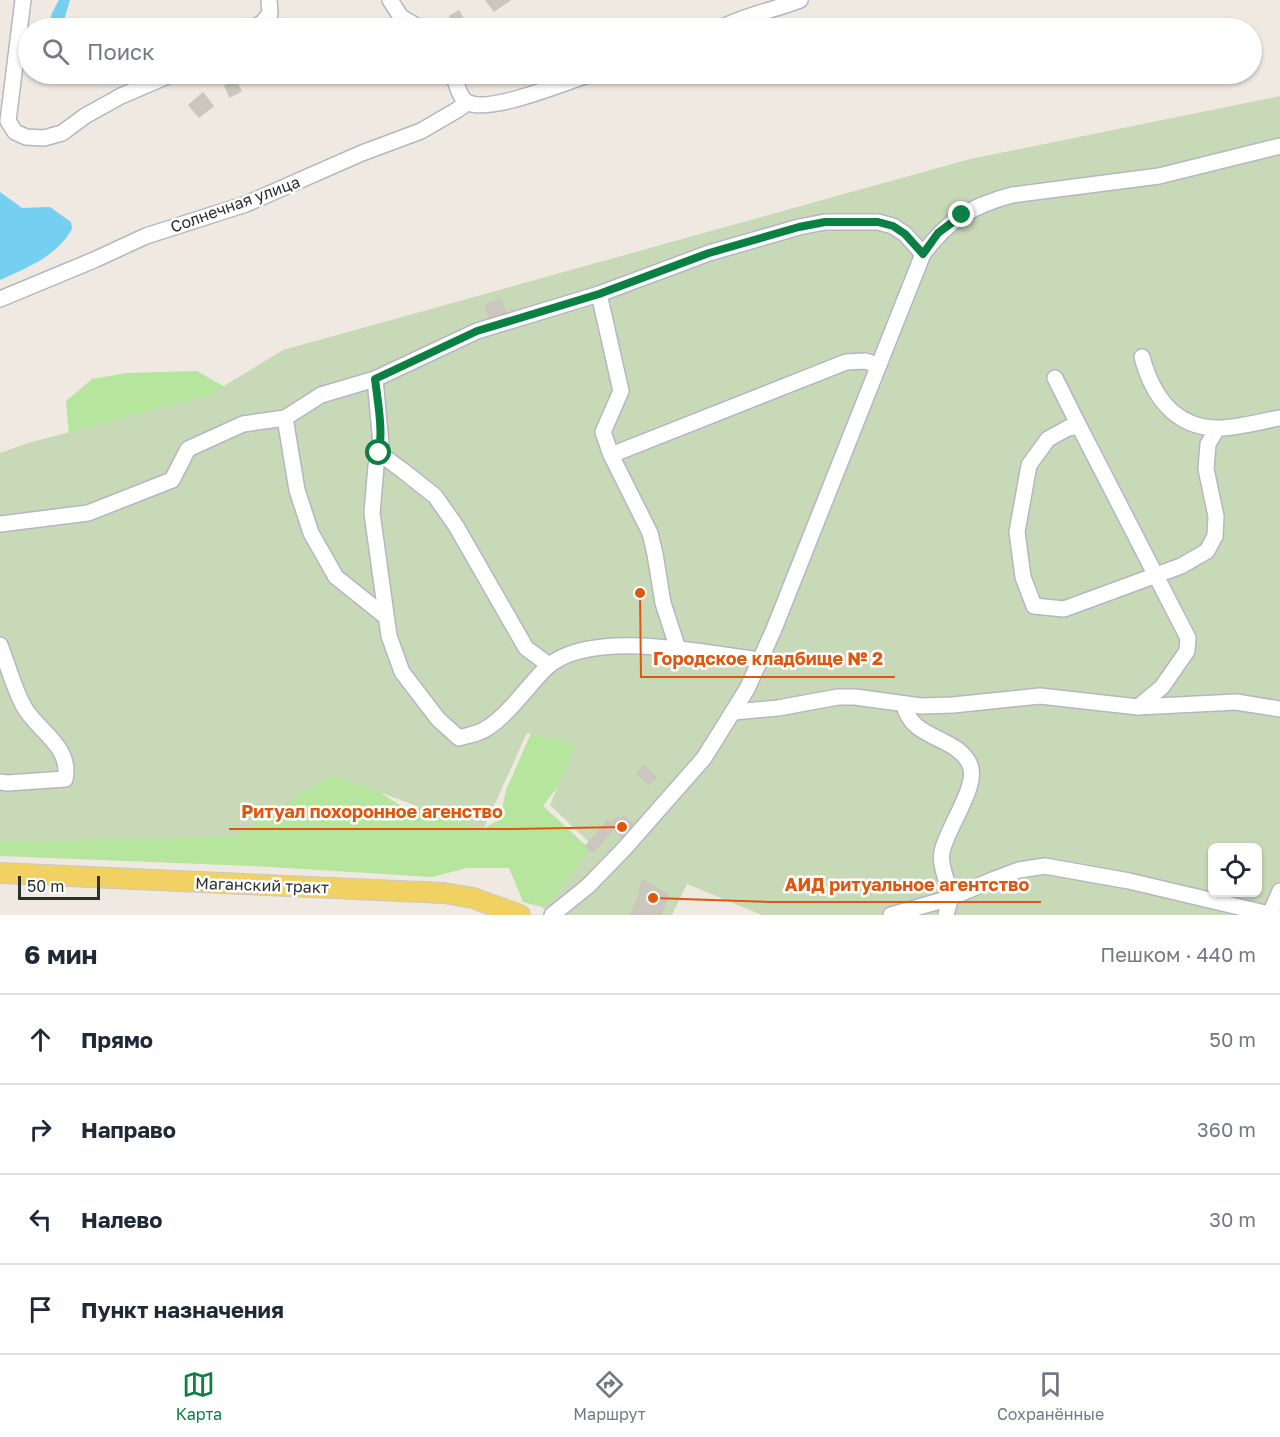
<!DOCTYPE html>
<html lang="ru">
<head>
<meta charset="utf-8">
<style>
	:root { --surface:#fff; --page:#f2f2f3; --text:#1f2937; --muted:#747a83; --line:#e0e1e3; --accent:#0b8043 }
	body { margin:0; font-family:"Golos Text",sans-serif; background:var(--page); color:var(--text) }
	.controls { position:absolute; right:18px; bottom:18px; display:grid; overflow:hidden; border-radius:9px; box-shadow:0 2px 4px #0004 }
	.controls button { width:54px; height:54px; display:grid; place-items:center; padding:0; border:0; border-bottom:2px solid var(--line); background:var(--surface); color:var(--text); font:30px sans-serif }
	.scale { position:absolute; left:18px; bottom:15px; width:82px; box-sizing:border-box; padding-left:6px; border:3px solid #2e2e2e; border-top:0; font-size:16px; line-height:21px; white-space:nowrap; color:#2e2e2e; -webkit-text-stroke:4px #fff; paint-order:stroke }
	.stop { position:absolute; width:18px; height:18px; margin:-14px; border:4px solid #0b8043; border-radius:50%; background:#fff }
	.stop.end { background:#0b8043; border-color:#fff; box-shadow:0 2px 6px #0008 }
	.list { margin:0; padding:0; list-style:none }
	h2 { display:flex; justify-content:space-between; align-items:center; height:78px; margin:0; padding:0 24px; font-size:26px }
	h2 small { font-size:20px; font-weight:400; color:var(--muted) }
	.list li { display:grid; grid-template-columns:39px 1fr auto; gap:18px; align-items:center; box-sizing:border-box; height:90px; padding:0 24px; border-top:2px solid var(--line) }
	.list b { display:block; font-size:22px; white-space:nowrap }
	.list em { font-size:20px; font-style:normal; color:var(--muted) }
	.icon { flex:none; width:33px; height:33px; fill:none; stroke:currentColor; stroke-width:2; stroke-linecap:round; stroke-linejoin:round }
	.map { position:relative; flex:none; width:1280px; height:915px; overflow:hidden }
	.search { position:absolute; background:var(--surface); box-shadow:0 2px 4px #0004; left:18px; right:18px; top:18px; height:66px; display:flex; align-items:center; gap:15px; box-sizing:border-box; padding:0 21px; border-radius:33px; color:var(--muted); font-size:22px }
	.sheet { height:438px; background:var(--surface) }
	nav { display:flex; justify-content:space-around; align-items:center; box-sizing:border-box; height:84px; border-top:2px solid var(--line); background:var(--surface); font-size:16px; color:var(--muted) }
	nav a { display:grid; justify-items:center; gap:3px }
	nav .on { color:var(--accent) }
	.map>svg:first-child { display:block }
	.green { fill:#b6e59e }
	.cemetery { fill:#c8d9b8; fill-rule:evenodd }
	.water { fill:#75cff0 }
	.building { fill:#cbc7bf; stroke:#cbc5ba; stroke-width:1.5 }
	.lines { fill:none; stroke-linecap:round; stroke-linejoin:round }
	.minor-casing { stroke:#b4b7c1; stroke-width:18 }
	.major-casing { stroke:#c9c9c9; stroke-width:22 }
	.minor { stroke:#fff; stroke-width:15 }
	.major { stroke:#f2d163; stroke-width:20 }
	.route { stroke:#0b8043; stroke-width:8 }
	.labels { text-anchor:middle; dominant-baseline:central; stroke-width:5; stroke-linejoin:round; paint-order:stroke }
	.street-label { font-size:16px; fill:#2e2e2e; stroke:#fff }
	.leader { fill:none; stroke:#df570e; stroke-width:2 }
	.callout-dot { fill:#df570e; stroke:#fff; stroke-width:2 }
	.callout-label { font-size:18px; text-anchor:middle; font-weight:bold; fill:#df570e; stroke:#fff; stroke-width:5; stroke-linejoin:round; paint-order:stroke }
</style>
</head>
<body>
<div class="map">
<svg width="1280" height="915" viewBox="0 0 1280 915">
	<rect width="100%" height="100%" fill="#efe9e1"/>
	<!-- green -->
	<path class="green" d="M197 371 244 398 330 760 409 811 433 801 481 830 500 819 506 790 539 715 558 700 584 753 543 806 593 852 558 900 542 907 523 902 509 868H467L432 877 252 866 0 856V484L70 448 66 401 92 379 127 373Z"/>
	<!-- cemetery -->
	<path class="cemetery" d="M1280 96V915H762L687 884 672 915H550L542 907 552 901 592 845 550 805 575 744 527 733 483 830 332 775 234 837 0 842V453L28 443 209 395 283 350 970 159ZM1212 848H1258V892H1212Z"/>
	<!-- water -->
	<g class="water">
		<path d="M59 0H70L64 20 65 28H48L52 13Z"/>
		<path d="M0 192 22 208 50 207 71 222 72 229C57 256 27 268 0 280Z"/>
	</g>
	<!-- building -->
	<g class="building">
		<path d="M486 0H510L494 11Z"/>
		<path d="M459 11 465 22 455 27 450 16Z"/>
		<path d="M236 81 241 91 230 97 225 86Z"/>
		<path d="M203 93 213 106 199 117 189 105Z"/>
		<path d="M501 299 505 312 489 317 485 305Z"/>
		<path d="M644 766 656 778 649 785 637 773Z"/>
		<path d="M624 816 633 824 622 837 613 829 593 852 586 846 608 820 611 823 617 817 621 820Z"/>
		<path d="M642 880 669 895 660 915H631L639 895Z"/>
	</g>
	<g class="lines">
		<defs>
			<g id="minor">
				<path d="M23 0 8 121 15 132 26 137 44 138 62 133 85 116 121 96 172 74"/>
				<path d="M390 0 401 17 420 28"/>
				<path d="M253 28 262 23 270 14 269 0"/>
				<path d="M721 28C746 15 774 10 800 0"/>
				<path d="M453 74C456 81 459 98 467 102 488 115 567 81 591 74"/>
				<path d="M599 294 621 391 603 432 611 455 650 533 655 554 663 603 678 649"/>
				<path d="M0 299 94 260 146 236 246 204 362 153 421 131 457 110 467 103"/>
				<path d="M1142 357C1152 394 1173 427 1216 428 1235 429 1261 421 1280 418"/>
				<path d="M1055 378 1079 426"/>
				<path d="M375 379 321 395 285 418 297 490 311 533 336 577 386 617"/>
				<path d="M379 453 402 470 435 496 456 526 526 648 549 665"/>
				<path d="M611 455 846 362 865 361 878 365"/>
				<path d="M0 524 88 513 172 480 188 449 243 424 285 418"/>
				<path d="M0 645C7 662 16 696 26 710 40 732 72 748 65 779L7 783 0 782"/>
				<path d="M759 660C705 653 590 628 547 667 528 685 502 725 477 733 471 735 465 736 459 738L438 719 402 672 389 636 372 513 376 466 381 444 375 379 477 331 599 294 709 253 799 227 825 222H878L893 226 905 234 923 254"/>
				<path d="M904 705C911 740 958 736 970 765 979 786 946 829 942 852 939 867 949 882 950 897 950 903 947 909 946 915"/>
				<path d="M1138 707 1162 687 1187 651 1188 638 1079 426 1068 428 1048 439 1029 465 1017 532 1023 577 1034 606 1064 609 1181 566 1207 551 1215 536 1216 516 1206 469 1208 444 1217 429"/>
				<path d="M734 712 778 708 838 697H855L921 706 953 705 1040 696 1138 707 1236 702 1280 709"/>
				<path d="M1270 914 1280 891"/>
				<path d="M552 915 588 886 624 849 704 758 747 689 774 629 923 254C948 220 971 206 1012 195L1159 176 1280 146"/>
				<path d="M891 915 950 898 995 879 1019 870 1045 866 1129 881 1273 915"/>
			</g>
			<path id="major" d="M0 873 444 893 473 898 520 915"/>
		</defs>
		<!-- minor casing -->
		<use href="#minor" class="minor-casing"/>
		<!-- major casing -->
		<use href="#major" class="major-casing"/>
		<!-- minor -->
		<use href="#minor" class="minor"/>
		<!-- major -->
		<use href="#major" class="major"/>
	</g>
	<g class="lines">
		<!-- route -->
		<path class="route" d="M379 453C383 430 378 403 375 379L477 331 599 294 709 253 799 227 825 222H878L893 226 905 234 923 254 938 233 962 215"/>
	</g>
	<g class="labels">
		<!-- street labels -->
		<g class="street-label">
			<text transform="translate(235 204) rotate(-20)">Солнечная улица</text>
			<text transform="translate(262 885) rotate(2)">Маганский тракт</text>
		</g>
	</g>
	<!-- callouts -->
	<path class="leader" d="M640 593L641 677H895M622 827L514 829H229M653 898L773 902H1041"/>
	<g class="callout-dot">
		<circle cx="640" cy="593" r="6"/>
		<circle cx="622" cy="827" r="6"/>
		<circle cx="653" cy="898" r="6"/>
	</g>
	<g class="callout-label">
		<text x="768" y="665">Городское кладбище № 2</text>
		<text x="372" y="818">Ритуал похоронное агенство</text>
		<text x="907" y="891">АИД ритуальное агентство</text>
	</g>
</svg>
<div class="controls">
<button><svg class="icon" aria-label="locate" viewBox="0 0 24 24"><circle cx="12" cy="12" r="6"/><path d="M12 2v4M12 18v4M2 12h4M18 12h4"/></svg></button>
</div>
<div class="scale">50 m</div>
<div class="stop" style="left:379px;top:453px"></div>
<div class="stop end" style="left:962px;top:215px"></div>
<div class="search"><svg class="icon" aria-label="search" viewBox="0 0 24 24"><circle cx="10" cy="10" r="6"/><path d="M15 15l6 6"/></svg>Поиск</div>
</div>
<section class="sheet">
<h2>6 мин<small>Пешком · 440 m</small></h2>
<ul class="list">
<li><svg class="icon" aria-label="ahead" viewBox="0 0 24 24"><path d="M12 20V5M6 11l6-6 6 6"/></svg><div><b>Прямо</b></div><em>50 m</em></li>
<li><svg class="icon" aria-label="right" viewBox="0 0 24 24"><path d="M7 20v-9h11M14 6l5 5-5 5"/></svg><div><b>Направо</b></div><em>360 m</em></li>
<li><svg class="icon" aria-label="left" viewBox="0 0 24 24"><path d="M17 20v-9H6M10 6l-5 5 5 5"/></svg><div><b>Налево</b></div><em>30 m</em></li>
<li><svg class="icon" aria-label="arrive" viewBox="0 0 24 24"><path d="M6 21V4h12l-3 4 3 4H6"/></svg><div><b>Пункт назначения</b></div></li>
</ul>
</section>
<nav>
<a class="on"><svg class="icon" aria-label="map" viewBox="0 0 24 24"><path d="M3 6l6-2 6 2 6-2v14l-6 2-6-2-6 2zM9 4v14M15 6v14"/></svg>Карта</a>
<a><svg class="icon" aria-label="directions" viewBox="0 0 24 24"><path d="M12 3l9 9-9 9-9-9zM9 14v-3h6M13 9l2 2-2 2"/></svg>Маршрут</a>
<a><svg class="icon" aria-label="saved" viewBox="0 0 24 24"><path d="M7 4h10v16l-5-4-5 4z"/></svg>Сохранённые</a>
</nav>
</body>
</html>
